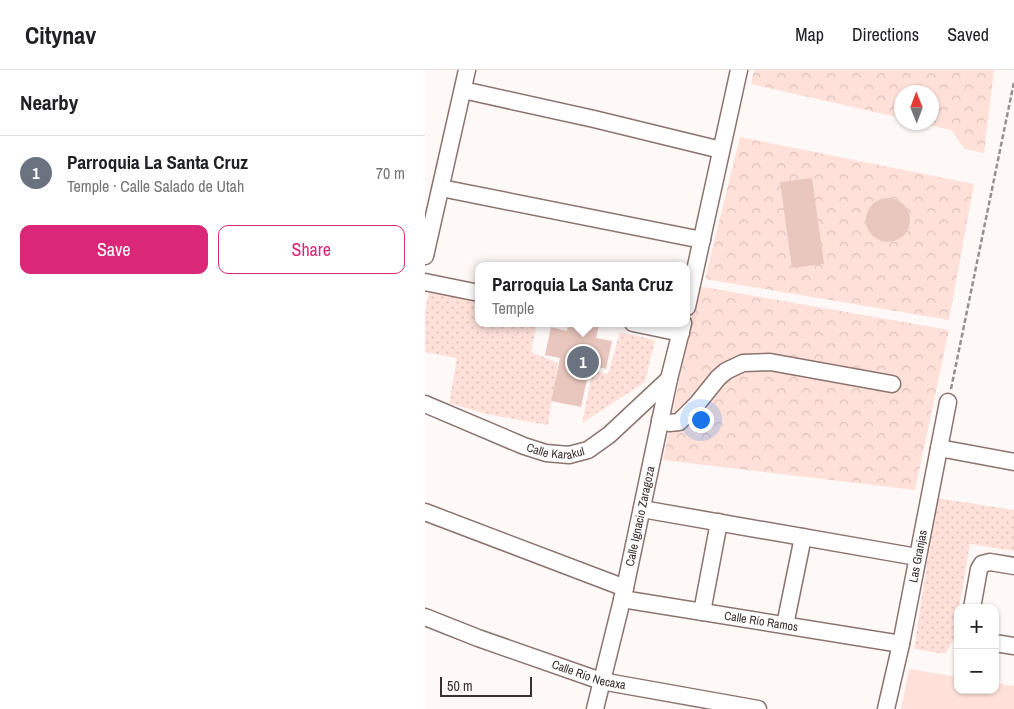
<!DOCTYPE html>
<html lang="en">
<head>
<meta charset="utf-8">
<style>
	:root { --surface:#fff; --page:#f2f2f2; --text:#202124; --muted:#757577; --line:#e0e0e0; --accent:#db2777 }
	body { margin:0; font-family:"Archivo Narrow",sans-serif; background:var(--page); color:var(--text) }
	.controls { position:absolute; right:15px; bottom:15px; display:grid; overflow:hidden; border-radius:10px; box-shadow:0 1px 4px #0004 }
	.controls button { width:45px; height:45px; display:grid; place-items:center; padding:0; border:0; border-bottom:1px solid var(--line); background:var(--surface); color:var(--text); font:25px sans-serif }
	.compass { position:absolute; left:469px; top:15px; width:45px; height:45px; border-radius:50%; background:var(--surface); box-shadow:0 1px 4px #0004; rotate:359deg }
	.scale { position:absolute; left:15px; bottom:12px; width:92px; box-sizing:border-box; padding-left:5px; border:2px solid #392f2c; border-top:0; font-size:14px; line-height:18px; white-space:nowrap; color:#392f2c; -webkit-text-stroke:4px #fef8f7; paint-order:stroke }
	.you { position:absolute; left:275px; top:349px; width:18px; height:18px; margin:-12px; border:4px solid #fff; border-radius:50%; background:#1a73e8; box-shadow:0 0 0 8px #1a73e833 }
	.badge { display:grid; place-items:center; width:32px; height:32px; border-radius:50%; background:var(--accent); color:#fff; font-size:16px; font-weight:700 }
	.pin { position:absolute; translate:-50% -50%; border:2px solid #fff; box-shadow:0 1px 5px #0006 }
	.popup { position:absolute; left:50px; top:192px; width:215px; height:65px; box-sizing:border-box; display:grid; place-content:center; border-radius:10px; background:var(--surface); filter:drop-shadow(0 1px 4px #0005); font-size:16px; white-space:nowrap; color:var(--muted) }
	.popup b { font-size:19px; color:var(--text) }
	.popup::after { content:''; position:absolute; left:50%; top:100%; margin-left:-10px; border:10px solid transparent; border-top-color:var(--surface) }
	.list { margin:0; padding:0; list-style:none }
	h2 { display:flex; justify-content:space-between; align-items:center; height:65px; margin:0; padding:0 20px; font-size:21px }
	h2 small { font-size:16px; font-weight:400; color:var(--muted) }
	.list li { display:grid; grid-template-columns:32px 1fr auto; gap:15px; align-items:center; box-sizing:border-box; height:75px; padding:0 20px; border-top:1px solid var(--line) }
	.list b { display:block; font-size:19px; white-space:nowrap }
	.list p { margin:0; font-size:16px; white-space:nowrap; color:var(--muted) }
	.list em { font-size:16px; font-style:normal; color:var(--muted) }
	.actions { display:flex; gap:10px; padding:15px 20px }
	.actions a { flex:1; padding:11px 0; border:1px solid var(--accent); border-radius:10px; text-align:center; font-size:18px; color:var(--accent) }
	.actions .main { background:var(--accent); color:#fff }
	.map { position:relative; flex:none; width:589px; height:639px; overflow:hidden }
	header { display:flex; align-items:center; gap:30px; box-sizing:border-box; height:70px; padding:0 25px; background:var(--surface); border-bottom:1px solid var(--line) }
	header strong { font-size:24px }
	nav { display:flex; gap:28px; margin-inline-start:auto; font-size:18px }
	main { display:flex }
	aside { flex:1; background:var(--surface) }
	.map>svg:first-child { display:block }
	.grass { fill:#ffe1da }
	.forest { fill:url(#forest-crowns) }
	.park { fill:url(#park-dots) }
	.building { fill:#e9c7be }
	.lines { fill:none; stroke-linecap:round; stroke-linejoin:round }
	.minor-casing { stroke:#8b736e; stroke-width:19 }
	.path { stroke:#98908d; stroke-width:2.5; stroke-dasharray:5 2.5; stroke-linecap:butt }
	.minor { stroke:#fff; stroke-width:16 }
	.labels { text-anchor:middle; dominant-baseline:central; stroke-width:5; stroke-linejoin:round; paint-order:stroke }
	.street-label { font-size:12px; fill:#392f2c; stroke:#fef8f7 }
</style>
</head>
<body>
<header>
<strong>Citynav</strong>
<nav><a>Map</a><a>Directions</a><a>Saved</a></nav>
</header>
<main>
<aside>
<h2>Nearby<small></small></h2>
<ul class="list">
<li><span class="badge" style="background:#6b7280">1</span><div><b>Parroquia La Santa Cruz</b><p>Temple · Calle Salado de Utah</p></div><em>70 m</em></li>
</ul>
<div class="actions"><a class="main">Save</a><a>Share</a></div>
</aside>
<div class="map">
<svg width="589" height="639" viewBox="0 0 589 639">
	<defs>
		<pattern id="forest-crowns" width="20" height="18" patternUnits="userSpaceOnUse" patternTransform="scale(1.25)"><rect width="20" height="18" fill="#ffe1da"/><path d="M2 6a3 3 0 1 1 6 0M12 15a3 3 0 1 1 6 0" fill="none" stroke="#dbc1bb"/></pattern>
		<pattern id="park-dots" width="8" height="8" patternUnits="userSpaceOnUse" patternTransform="scale(1.25)"><rect width="8" height="8" fill="#ffe1da"/><path d="M2 2h.1M6 6h.1" fill="none" stroke="#dbc1bb" stroke-width="1.8" stroke-linecap="round"/></pattern>
	</defs>
	<rect width="100%" height="100%" fill="#fef8f7"/>
	<!-- grass -->
	<path class="grass" d="M484 599 533 607V620H570V613L589 616V639H476Z"/>
	<!-- forest -->
	<g class="forest">
		<path d="M329 0H569L559 83 540 79 526 60 494 53 507 52V22H477L476 48 326 14Z"/>
		<path d="M315 67 549 114 524 250 280 209Z"/>
		<path d="M273 216 524 260 490 420 238 390Z"/>
	</g>
	<!-- park -->
	<g class="park">
		<path d="M5 218 54 228V253H112L106 282 133 293 123 355 61 344 24 333 32 288 0 282V242Z"/>
		<path d="M195 262 230 270 220 312 157 353 168 300 183 304Z"/>
		<path d="M512 428 589 440V481L545 474 534 538H533L529 569 520 584 489 579Z"/>
	</g>
	<!-- building -->
	<g class="building">
		<path d="M387 108 399 194 367 198 355 112Z"/>
		<circle cx="463" cy="150" r="22"/>
		<path d="M143 253H161L174 256 171 268 187 271 181 299 165 295 156 337 126 331 135 288 120 285 126 257 142 261Z"/>
	</g>
	<g class="lines">
		<defs>
			<g id="minor">
				<path d="M38 20 169 49 296 80"/>
				<path d="M16 118 277 170"/>
				<path d="M0 186 42 0"/>
				<path d="M0 212 54 223"/>
				<path d="M262 237 314 0"/>
				<path d="M208 253 256 263"/>
				<path id="s1" d="M0 334 99 376 121 383 144 385 163 380 184 365 244 309"/>
				<path d="M235 350 244 353 254 352 272 334 293 308 301 301 318 293 345 292 467 314"/>
				<path d="M514 378 589 392"/>
				<path d="M217 439 492 487"/>
				<path d="M0 442 200 518"/>
				<path id="s2" d="M197 529 476 574"/>
				<path d="M547 538 554 499 557 494 565 492 589 496"/>
				<path d="M277 542 294 452"/>
				<path id="s3" d="M0 547 53 568 176 611 333 639"/>
				<path d="M360 555 378 467"/>
				<path d="M570 573 589 576"/>
				<path id="s4" d="M170 639 200 518 244 309 258 253"/>
				<path id="s5" d="M461 639 476 574 523 332"/>
			</g>
		</defs>
		<!-- minor casing -->
		<use href="#minor" class="minor-casing"/>
		<!-- path -->
		<path class="path" d="M526 319 589 12"/>
		<!-- minor -->
		<use href="#minor" class="minor"/>
	</g>
	<g class="labels">
		<!-- street labels -->
		<g class="street-label">
			<text stroke="none"><textPath href="#s1" startOffset="140">Calle Karakul</textPath></text>
			<text stroke="none"><textPath href="#s4" startOffset="198">Calle Ignacio Zaragoza</textPath></text>
			<text stroke="none"><textPath href="#s5" startOffset="156">Las Granjas</textPath></text>
			<text stroke="none"><textPath href="#s2" startOffset="141">Calle Río Ramos</textPath></text>
			<text stroke="none"><textPath href="#s3" startOffset="174">Calle Río Necaxa</textPath></text>
		</g>
	</g>
</svg>
<div class="controls">
<button>+</button>
<button>−</button>
</div>
<svg class="compass" viewBox="-18 -18 36 36"><path d="M0-13l5 13h-10z" fill="#e53935"/><path d="M0 13l5-13h-10z" fill="#757577"/></svg>
<div class="scale">50 m</div>
<div class="you"></div>
<div class="pin badge" style="left:158px;top:292px;background:#6b7280">1</div>
<div class="popup"><b>Parroquia La Santa Cruz</b>Temple</div>
</div>
</main>
</body>
</html>
